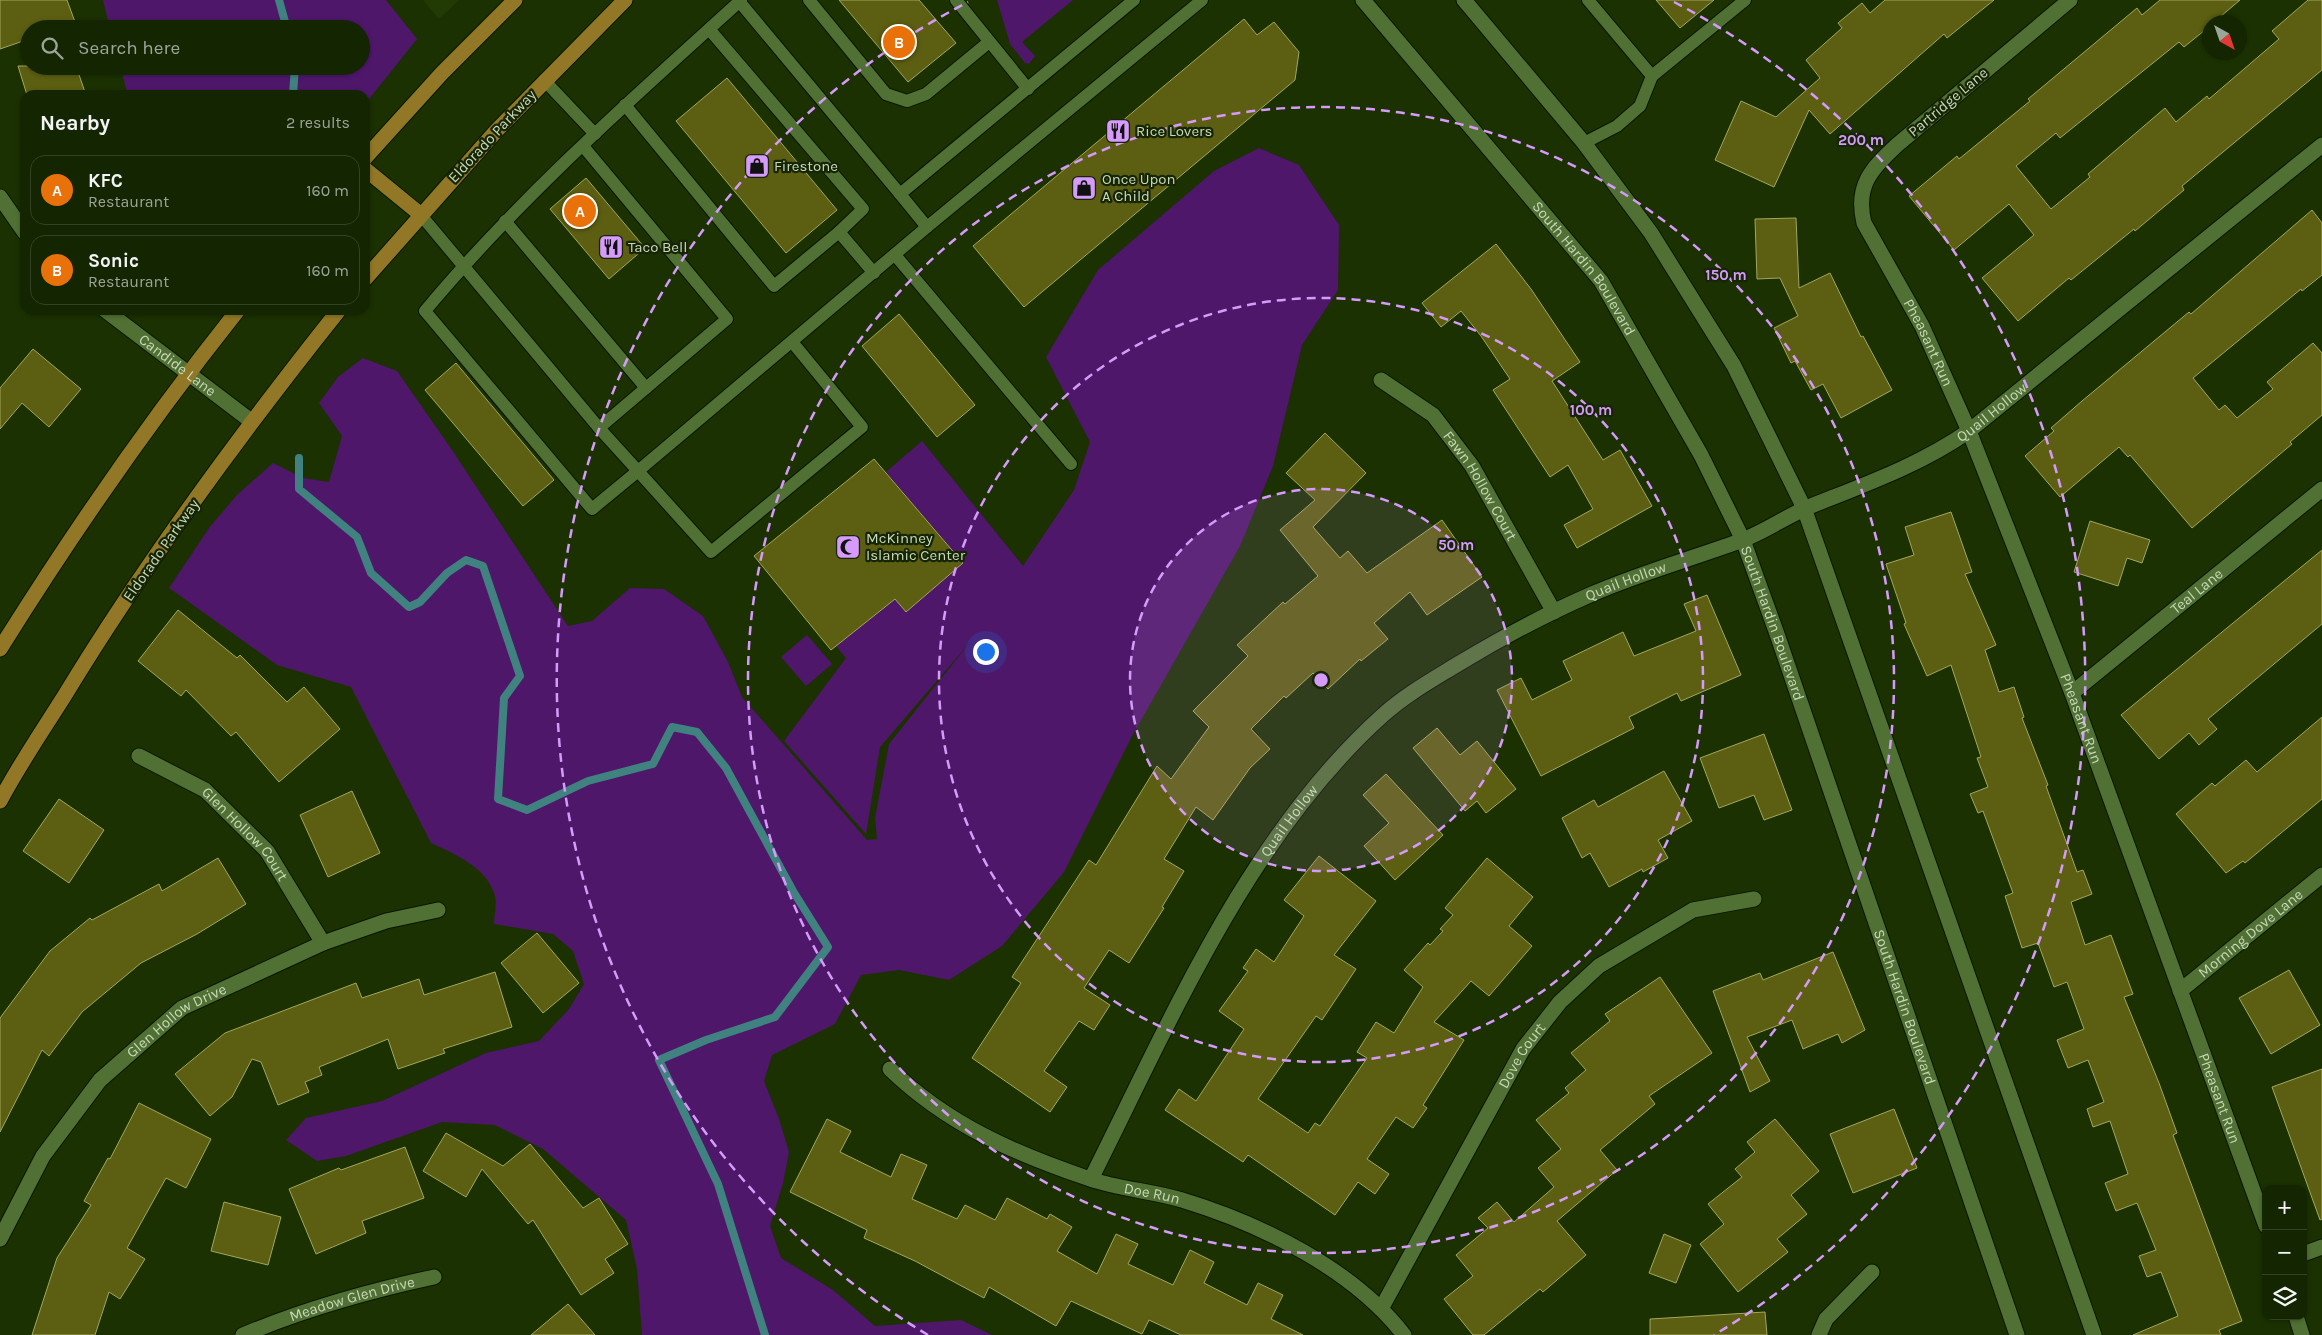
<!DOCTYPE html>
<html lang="en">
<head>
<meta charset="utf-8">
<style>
	:root { --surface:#142501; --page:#1d2d0b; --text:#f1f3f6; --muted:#9da599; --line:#334223; --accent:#d69bfa }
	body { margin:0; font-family:Karla,sans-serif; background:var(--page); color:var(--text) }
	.controls { position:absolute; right:15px; bottom:15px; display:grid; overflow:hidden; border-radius:10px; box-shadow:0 1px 4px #0004 }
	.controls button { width:45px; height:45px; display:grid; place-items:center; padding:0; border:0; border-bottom:1px solid var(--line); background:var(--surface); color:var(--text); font:25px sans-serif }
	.compass { position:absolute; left:2202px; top:15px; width:45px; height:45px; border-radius:50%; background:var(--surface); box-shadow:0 1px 4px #0004; rotate:140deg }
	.you { position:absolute; left:985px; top:651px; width:18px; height:18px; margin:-12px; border:4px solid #fff; border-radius:50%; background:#1a73e8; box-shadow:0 0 0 8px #1a73e833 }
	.badge { display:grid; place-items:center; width:32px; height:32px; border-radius:50%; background:var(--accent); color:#fff; font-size:16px; font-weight:700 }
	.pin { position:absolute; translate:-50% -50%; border:2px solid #fff; box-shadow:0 1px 5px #0006 }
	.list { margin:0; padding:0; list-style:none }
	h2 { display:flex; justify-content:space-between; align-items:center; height:65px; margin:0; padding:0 20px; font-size:21px }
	h2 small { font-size:16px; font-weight:400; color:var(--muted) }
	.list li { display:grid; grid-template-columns:32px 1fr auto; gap:15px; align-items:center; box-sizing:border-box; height:70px; margin:0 10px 10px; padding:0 10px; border:1px solid var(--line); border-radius:15px }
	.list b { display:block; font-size:19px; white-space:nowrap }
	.list p { margin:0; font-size:16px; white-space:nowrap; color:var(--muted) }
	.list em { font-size:16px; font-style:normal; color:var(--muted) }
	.icon { flex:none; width:28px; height:28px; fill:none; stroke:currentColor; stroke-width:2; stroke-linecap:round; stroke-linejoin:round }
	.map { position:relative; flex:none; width:2322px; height:1335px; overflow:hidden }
	.search { position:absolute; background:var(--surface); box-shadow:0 1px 4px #0004; left:20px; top:20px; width:350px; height:55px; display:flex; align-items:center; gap:12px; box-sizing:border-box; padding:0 18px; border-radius:28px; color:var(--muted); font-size:19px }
	.panel { position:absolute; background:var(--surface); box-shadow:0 1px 4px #0004; left:20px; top:90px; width:350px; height:225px; border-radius:15px }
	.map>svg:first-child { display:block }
	.built { fill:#223a03 }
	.green { fill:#4e1769 }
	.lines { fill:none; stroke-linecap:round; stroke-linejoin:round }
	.stream { stroke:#40827f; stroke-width:8 }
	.building { fill:#5c5f11; stroke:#a2a75e }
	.lane-casing { stroke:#081700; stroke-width:14 }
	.street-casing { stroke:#081700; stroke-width:17 }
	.secondary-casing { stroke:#081700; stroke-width:17 }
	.primary-casing { stroke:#081700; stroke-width:17 }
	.lane { stroke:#517033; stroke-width:12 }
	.street { stroke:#517033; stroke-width:15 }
	.secondary { stroke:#517033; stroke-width:15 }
	.primary { stroke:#927826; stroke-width:15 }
	.ring { fill:none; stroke:#d69bfa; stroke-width:2.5; stroke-dasharray:9 6 }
	.labels { text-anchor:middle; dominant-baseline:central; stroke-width:4.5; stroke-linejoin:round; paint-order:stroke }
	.street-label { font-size:15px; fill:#c7d9b9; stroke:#162505 }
	.poi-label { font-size:15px; fill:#c7d9b9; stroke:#162505; text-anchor:start }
	.centre { fill:#d69bfa; stroke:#162505; stroke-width:2.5 }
	.ring-label { font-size:15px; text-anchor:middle; font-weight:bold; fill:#d69bfa; stroke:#162505; stroke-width:4.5; stroke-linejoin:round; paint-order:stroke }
</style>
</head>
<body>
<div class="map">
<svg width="2322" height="1335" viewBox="0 0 2322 1335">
	<rect width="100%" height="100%" fill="#1b3101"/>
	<!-- built -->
	<path class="built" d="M423 0H459L439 19Z"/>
	<!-- green -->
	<g class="green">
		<path d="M103 0H386L417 39 365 104V95H128L120 66H361V29H110Z"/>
		<path d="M997 0H1073L1022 42 1035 56 1029 64 1025 63 1010 44Z"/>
		<path d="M1259 148 1299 165 1339 225 1338 290 1302 345 1273 466 1240 546 1132 736 1064 872 1002 946 949 980 899 970 861 975 835 1024 772 1055 764 1081 779 1119 789 1152 783 1183 770 1226 781 1258 833 1290 875 1326 961 1320 992 1335H642L637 1269 626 1220 543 1149 495 1125 442 1122 346 1156 317 1161 286 1140 306 1118 382 1101 486 1053 539 1041 569 1009 584 984 573 951 553 934 494 924C494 916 497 904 495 896 487 867 456 855 431 843L351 687 277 665 169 588 209 528 237 495 273 463 303 478 329 482 342 436 319 403 338 377 363 358 397 371 452 450 568 626 592 621 630 588 664 589 703 616 728 662 742 697 867 840 877 839 875 818 889 744 971 641 880 747 866 834 784 741 846 658 836 646 895 599 906 612 963 563 886 472 922 441 1023 566 1074 490 1090 442 1046 357 1098 270 1214 171Z"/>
		<path d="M807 635 832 664 806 686 781 657Z"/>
	</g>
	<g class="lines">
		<!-- stream -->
		<g class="stream">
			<path d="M279 0 287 29"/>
			<path d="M293 95 295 66"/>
			<path d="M299 458V489L357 537 371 573 409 607 420 602 447 573 466 560 483 566 520 676 504 698 498 799 527 810 588 781 653 764 672 727 697 732 726 768 793 891 828 947 775 1017 706 1040 659 1060 718 1184 765 1335"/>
		</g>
	</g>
	<!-- building -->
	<g class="building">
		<path d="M0 0H67L75 22 56 29H29V39L0 49Z"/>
		<path d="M839 0H919L956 43 908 82Z"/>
		<path d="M1656 0H1714L1680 28Z"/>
		<path d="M1885 0H1994L1947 38 1944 34 1830 134 1809 110 1774 187 1715 160 1741 101 1776 117 1820 78 1806 60 1842 28 1838 23 1862 3 1870 13Z"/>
		<path d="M2160 0H2240L2214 22H2210V26L2184 47 2179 42 2060 138 2056 133 2016 166 2051 209 2090 177 2088 174 2165 108 2176 122 2207 96 2209 99 2279 39 2272 31 2308 0H2322V70L2182 186 2184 190 2135 231 2134 229 2071 280 2069 278 2018 321 1982 278 2034 235 2009 204 1954 250 1909 196 1957 156 1959 159 2030 101 2028 99 2137 8 2142 15Z"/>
		<path d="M1244 19 1257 35 1274 22 1299 52 1295 80 1024 307 973 246Z"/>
		<path d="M18 66H76L86 95H27Z"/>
		<path d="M727 78 837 210 786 253 676 121Z"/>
		<path d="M586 178 645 248 609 279 550 209Z"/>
		<path d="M2312 210 2322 223V275L2302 291 2301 289 2193 378 2219 410 2225 405 2237 418 2273 389 2267 382 2313 343 2322 353V415L2290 442 2292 444 2192 528 2130 455 2128 457 2119 447 2060 497 2025 456 2054 431 2051 428 2082 401 2189 312 2191 314Z"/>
		<path d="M1796 218 1799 288 1830 273 1861 337 1863 336 1892 390 1841 418 1823 384 1811 390 1795 361 1791 363 1774 328 1798 316 1780 278 1757 279 1755 219Z"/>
		<path d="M1496 244 1531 289 1580 362 1552 381 1603 460 1620 450 1652 506 1577 548 1564 525 1593 509 1568 465 1550 477 1493 390 1510 379 1481 336 1461 311 1441 327 1422 303Z"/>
		<path d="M899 314 975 405 937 437 862 346Z"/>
		<path d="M33 349 81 389 49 427 22 403 0 429V388Z"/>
		<path d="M456 363 554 480 523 506 425 390Z"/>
		<path d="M1325 433 1366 473 1313 527 1340 558 1348 551 1367 573 1442 520 1482 577 1427 615 1410 592 1374 623 1388 639 1361 661 1360 659 1328 689 1313 673 1286 698 1284 696 1251 729 1270 749 1250 768 1213 820 1196 807 1164 859 1184 871 1162 907 1164 908 1129 963 1109 950 1084 988 1110 1005 1094 1030 1079 1021 1044 1071 1067 1087 1050 1112 972 1058 1021 983 1012 977 1089 860 1096 865 1157 766 1171 779 1209 727 1193 711 1248 656 1237 645 1283 602 1285 604 1318 576 1280 530 1315 500 1286 473Z"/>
		<path d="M874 459 963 563 906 612 895 599 831 650 754 556Z"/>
		<path d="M1951 512 1972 572 1965 574 1996 645 1985 650 1999 692 2014 687 2024 717 2022 718 2048 785 2046 786 2077 872 2083 870 2092 894 2071 902 2085 945 2111 935 2133 994 2124 997 2159 1083 2177 1133 2173 1135 2242 1321 2219 1330 2221 1335H2133L2178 1316 2161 1272 2147 1277 2139 1256 2156 1250 2137 1203 2116 1211 2105 1183 2128 1174 2110 1121 2093 1127 2087 1109 2104 1102 2088 1060 2068 1068 2057 1040 2084 1029 2067 982 2054 987 2038 943 2022 948 2005 896 2013 893 1983 811 1978 813 1970 794 1988 787 1977 758 1981 757 1951 665 1927 676 1904 624 1906 623 1886 564 1914 555 1905 527Z"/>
		<path d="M2090 521 2150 540 2142 563 2127 558 2118 586 2074 572Z"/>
		<path d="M2322 550V624L2208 719 2217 729 2199 745 2189 733 2159 759 2121 715Z"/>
		<path d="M1707 595 1741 675 1681 701 1677 693 1629 717 1634 728 1541 776 1497 690 1521 678 1532 700 1572 680 1563 661 1623 632 1634 656 1696 631 1684 604Z"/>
		<path d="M178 610 237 658 240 655 287 702 304 687 340 729 279 782 236 732 231 736 186 690 181 696 138 661Z"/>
		<path d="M2322 717V799L2245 863 2243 861 2226 873 2176 814 2212 783 2215 786 2246 760 2257 772Z"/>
		<path d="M1437 728 1460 755 1477 741 1516 789 1486 813 1477 801 1465 811 1413 748Z"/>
		<path d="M1764 734 1792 810 1764 820 1754 795 1719 808 1700 758Z"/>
		<path d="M1664 771 1692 821 1658 840 1668 858 1643 872 1642 869 1609 887 1590 853 1582 858 1562 818 1594 800 1598 807Z"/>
		<path d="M1386 774 1443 835 1395 880 1364 846 1389 823 1363 795Z"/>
		<path d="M352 791 380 853 328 877 300 815Z"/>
		<path d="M59 799 104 830 69 883 23 851Z"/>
		<path d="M1319 856 1376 901 1334 955 1356 969 1322 1020 1316 1016 1258 1099 1308 1133 1315 1123 1320 1126 1367 1058 1357 1052 1376 1022 1394 1033 1423 987 1404 970 1428 943 1430 945 1443 931 1440 929 1453 915 1445 908 1487 858 1533 897 1509 926 1532 946 1489 996 1471 981 1434 1022 1464 1040 1423 1105 1427 1108 1413 1128 1396 1117 1367 1159 1389 1174 1375 1194 1358 1182 1335 1215 1248 1155 1243 1162 1165 1110 1179 1089 1196 1101 1244 1029 1219 1011 1248 971 1243 968 1256 949 1274 962 1304 916 1284 900Z"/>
		<path d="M218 858 246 904 197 934 141 963 82 1012 49 1056 42 1050 0 1132V1018L50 951 90 918 92 920 159 884 162 891Z"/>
		<path d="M537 933 579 983 543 1013 501 963Z"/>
		<path d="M1833 952 1865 1030 1842 1043 1838 1034 1803 1049 1792 1020 1747 1037 1770 1081 1750 1092 1713 991 1760 973 1763 980Z"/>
		<path d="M2289 970 2320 1025 2271 1054 2239 998Z"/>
		<path d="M495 972 512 1027 443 1049 445 1053 398 1069 388 1039 319 1067 322 1075 305 1082 309 1092 278 1105 261 1062 252 1059 232 1097 210 1116 175 1074 225 1033 356 983 362 998 419 979 424 995Z"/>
		<path d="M1660 977 1712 1053 1649 1096 1655 1104 1600 1150 1617 1170 1557 1221 1586 1255 1543 1292 1540 1289 1484 1335H1473L1444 1299 1473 1276 1456 1255 1488 1228 1478 1218 1497 1202 1514 1222 1554 1187 1538 1168 1561 1149 1536 1120 1569 1093 1565 1088 1586 1070 1571 1053 1610 1021 1605 1014Z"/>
		<path d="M2322 1069V1219L2320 1220 2272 1087Z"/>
		<path d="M139 1103 211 1139 186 1188 166 1178 127 1248 145 1259 120 1299 109 1292 95 1335H32L57 1258 91 1205 84 1201 108 1158 110 1159Z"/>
		<path d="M1894 1109 1917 1168 1853 1193 1830 1134Z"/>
		<path d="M827 1119 851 1131 840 1152 891 1177 901 1154 927 1165 912 1199 957 1219 965 1205 995 1220 1007 1198 1047 1219 1050 1214 1072 1227 1057 1251 1097 1274 1116 1234 1138 1244 1128 1264 1173 1285 1190 1250 1214 1262 1204 1283 1247 1305 1258 1283 1283 1295 1271 1319 1303 1335H1181L1149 1320 1142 1334 1071 1301 1056 1326 989 1287 984 1298 915 1261 864 1238 867 1230 790 1192Z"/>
		<path d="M1775 1119 1819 1171 1791 1195 1807 1214 1777 1239 1788 1252 1738 1292 1700 1244 1724 1224 1708 1204 1742 1177 1735 1169 1755 1152 1747 1142Z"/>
		<path d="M446 1133 503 1166 530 1144 583 1208 599 1198 628 1244 605 1259 614 1273 581 1295 533 1220 528 1224 482 1169 466 1197 423 1171Z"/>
		<path d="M405 1147 424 1198 362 1221 366 1233 316 1254 289 1189 339 1168 341 1170Z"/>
		<path d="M224 1202 281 1217 268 1265 211 1251Z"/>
		<path d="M1664 1234 1691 1245 1676 1283 1649 1273Z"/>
		<path d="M568 1304 595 1335H531Z"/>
		<path d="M1765 1312 1767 1335H1650V1319Z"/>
	</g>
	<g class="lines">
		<defs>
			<g id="lane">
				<path d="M738 0 900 194"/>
				<path d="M741 0C632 99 520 197 425 311L592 509 638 471 711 552 862 427 793 343"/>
				<path d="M809 0 886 94 907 101 926 94 989 42"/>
				<path d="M956 0 1028 89"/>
				<path d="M709 29 863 209 839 232"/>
				<path d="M1652 76 1745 0"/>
				<path d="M544 80 595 134"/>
				<path d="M625 105 774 286 839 232 874 273"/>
				<path d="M1584 143 1617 126 1640 106 1652 76 1588 0"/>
				<path d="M583 146 727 319 599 428"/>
				<path d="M420 214 599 428 638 471 927 227 1202 0"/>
				<path d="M505 221 646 388"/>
				<path d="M927 227 900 194 1134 0"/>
				<path d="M895 255 1071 464"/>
			</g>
			<g id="street">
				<path id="s1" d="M2070 0 1897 145C1871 169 1855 186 1864 223L1922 326 1969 431 2072 693 2266 1226"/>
				<path d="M0 197 25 233"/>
				<path id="s2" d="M105 310 251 421"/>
				<path id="s3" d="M1381 380 1433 415 1472 466 1554 612"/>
				<path id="s4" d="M2072 693 2322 489"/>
				<path id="s5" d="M139 756 205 790 267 851 323 943"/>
				<path id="s6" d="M2180 991 2322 875"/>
				<path id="s7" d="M890 1069C948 1125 1014 1153 1090 1179 1119 1189 1152 1191 1182 1200 1261 1224 1353 1269 1404 1335"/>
				<path id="s8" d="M1091 1179C1171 1020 1248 836 1383 715 1405 695 1432 680 1458 664 1501 638 1546 614 1592 594 1640 573 1691 559 1740 541 1765 532 1786 516 1811 506 1866 484 1920 465 1969 431L2322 145"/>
				<path id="s9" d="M0 1239 43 1156 100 1080 182 1008 323 943 386 921 438 910"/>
				<path d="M2303 1254 2322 1247"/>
				<path id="s10" d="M1381 1309 1523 1049 1560 1002 1599 966 1693 910 1754 899"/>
				<path d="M2296 1316 2302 1335"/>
				<path id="s11" d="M243 1335C305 1309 369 1291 434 1277"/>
				<path d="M1819 1335 1826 1319 1872 1272"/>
			</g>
			<g id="secondary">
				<path id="s12" d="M1363 0 1601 281 1701 455 1743 540 1777 634 2017 1335"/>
				<path d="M1464 0 1584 143 1651 233 1734 366 1804 508 2094 1335"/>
			</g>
			<g id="primary">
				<path d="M365 158 442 73 515 0"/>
				<path d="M365 169 420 214"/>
				<path d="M365 279 497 130 625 0"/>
				<path d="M0 649C73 532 152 418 238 310"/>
				<path d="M0 801C19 765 43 730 65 695 147 560 241 433 339 310"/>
			</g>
		</defs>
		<!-- lane casing -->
		<use href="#lane" class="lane-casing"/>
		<!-- street casing -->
		<use href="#street" class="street-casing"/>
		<!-- secondary casing -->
		<use href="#secondary" class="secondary-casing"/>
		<!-- primary casing -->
		<use href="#primary" class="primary-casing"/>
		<!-- lane -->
		<use href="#lane" class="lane"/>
		<!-- street -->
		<use href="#street" class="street"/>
		<!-- secondary -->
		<use href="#secondary" class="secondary"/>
		<!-- primary -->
		<use href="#primary" class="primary"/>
	</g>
	<!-- distance rings -->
	<circle cx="1321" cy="680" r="191" fill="#d69bfa" fill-opacity=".12"/>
	<g class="ring">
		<circle cx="1321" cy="680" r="191"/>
		<circle cx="1321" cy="680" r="382"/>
		<circle cx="1321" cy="680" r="573"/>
		<path d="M928 1335A764 764 0 0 1 968 2M1674 2A764 764 0 0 1 1714 1335"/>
	</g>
	<!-- icons -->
	<defs>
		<symbol id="restaurant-square" viewBox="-11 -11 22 22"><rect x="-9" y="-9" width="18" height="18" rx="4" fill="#d69bfa" stroke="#162505"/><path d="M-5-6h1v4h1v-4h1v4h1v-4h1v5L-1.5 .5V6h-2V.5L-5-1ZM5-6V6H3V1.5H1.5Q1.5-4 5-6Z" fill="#111"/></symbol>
		<symbol id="shop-square" viewBox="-11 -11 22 22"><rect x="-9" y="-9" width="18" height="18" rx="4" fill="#d69bfa" stroke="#162505"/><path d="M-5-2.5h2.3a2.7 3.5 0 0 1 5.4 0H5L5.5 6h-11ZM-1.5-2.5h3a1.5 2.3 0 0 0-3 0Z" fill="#111"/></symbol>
		<symbol id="mosque-square" viewBox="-11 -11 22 22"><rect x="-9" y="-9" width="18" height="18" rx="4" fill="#d69bfa" stroke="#162505"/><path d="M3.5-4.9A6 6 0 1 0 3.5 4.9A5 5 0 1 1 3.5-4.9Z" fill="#111"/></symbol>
	</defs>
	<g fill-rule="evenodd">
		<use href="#restaurant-square" x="1104" y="117" width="28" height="28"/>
		<use href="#shop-square" x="743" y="152" width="28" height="28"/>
		<use href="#shop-square" x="1070" y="174" width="28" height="28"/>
		<use href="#restaurant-square" x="597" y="233" width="28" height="28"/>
		<use href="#mosque-square" x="834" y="533" width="28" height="28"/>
	</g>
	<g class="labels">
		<!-- street labels -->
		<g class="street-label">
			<text transform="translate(1948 102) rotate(-40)">Partridge Lane</text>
			<text transform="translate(492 136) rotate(-47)">Eldorado Parkway</text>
			<text stroke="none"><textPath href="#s12" startOffset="348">South Hardin Boulevard</textPath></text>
			<text stroke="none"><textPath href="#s1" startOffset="452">Pheasant Run</textPath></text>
			<text stroke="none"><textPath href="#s2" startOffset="91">Candide Lane</textPath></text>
			<text stroke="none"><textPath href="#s8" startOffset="1235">Quail Hollow</textPath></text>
			<text stroke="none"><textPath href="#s3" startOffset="148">Fawn Hollow Court</textPath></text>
			<text transform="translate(161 550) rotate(-55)">Eldorado Parkway</text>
			<text stroke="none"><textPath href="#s8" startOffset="830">Quail Hollow</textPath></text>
			<text stroke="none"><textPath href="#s4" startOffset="161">Teal Lane</textPath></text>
			<text stroke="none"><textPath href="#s12" startOffset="752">South Hardin Boulevard</textPath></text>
			<text stroke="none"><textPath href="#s1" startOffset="858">Pheasant Run</textPath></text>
			<text stroke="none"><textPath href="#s8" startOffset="410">Quail Hollow</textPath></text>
			<text stroke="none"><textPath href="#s5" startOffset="134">Glen Hollow Court</textPath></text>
			<text stroke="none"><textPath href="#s6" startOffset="91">Morning Dove Lane</textPath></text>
			<text stroke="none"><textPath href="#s12" startOffset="1158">South Hardin Boulevard</textPath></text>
			<text stroke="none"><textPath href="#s9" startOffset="286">Glen Hollow Drive</textPath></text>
			<text stroke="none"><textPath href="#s10" startOffset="290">Dove Court</textPath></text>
			<text stroke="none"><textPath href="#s1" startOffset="1262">Pheasant Run</textPath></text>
			<text stroke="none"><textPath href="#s7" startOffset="294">Doe Run</textPath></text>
			<text stroke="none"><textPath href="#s11" startOffset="115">Meadow Glen Drive</textPath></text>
		</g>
		<!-- poi labels -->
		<g class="poi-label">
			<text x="1136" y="131">Rice Lovers</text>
			<text x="774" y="166">Firestone</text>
			<text x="1102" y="179">Once Upon<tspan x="1102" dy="17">A Child</tspan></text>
			<text x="628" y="247">Taco Bell</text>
			<text x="866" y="538">McKinney<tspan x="866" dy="17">Islamic Center</tspan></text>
		</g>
	</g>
	<circle cx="1321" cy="680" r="8" class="centre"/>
	<g class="ring-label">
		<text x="1861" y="145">200 m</text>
		<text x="1726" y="280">150 m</text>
		<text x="1591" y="415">100 m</text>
		<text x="1456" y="550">50 m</text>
	</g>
</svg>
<div class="controls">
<button>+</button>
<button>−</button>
<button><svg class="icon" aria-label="layers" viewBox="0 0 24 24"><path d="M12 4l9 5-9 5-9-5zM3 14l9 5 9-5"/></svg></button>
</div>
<svg class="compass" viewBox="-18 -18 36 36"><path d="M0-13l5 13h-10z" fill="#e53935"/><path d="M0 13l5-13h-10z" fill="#9da599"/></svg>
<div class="you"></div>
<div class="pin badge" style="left:580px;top:211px;background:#e8710a">A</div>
<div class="pin badge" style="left:899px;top:42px;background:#e8710a">B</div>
<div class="search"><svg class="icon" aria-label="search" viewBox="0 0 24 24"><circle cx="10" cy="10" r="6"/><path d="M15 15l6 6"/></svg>Search here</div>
<section class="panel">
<h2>Nearby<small>2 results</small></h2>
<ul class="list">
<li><span class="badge" style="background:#e8710a">A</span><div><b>KFC</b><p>Restaurant</p></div><em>160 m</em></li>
<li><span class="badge" style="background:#e8710a">B</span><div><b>Sonic</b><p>Restaurant</p></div><em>160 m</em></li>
</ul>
</section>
</div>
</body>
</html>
